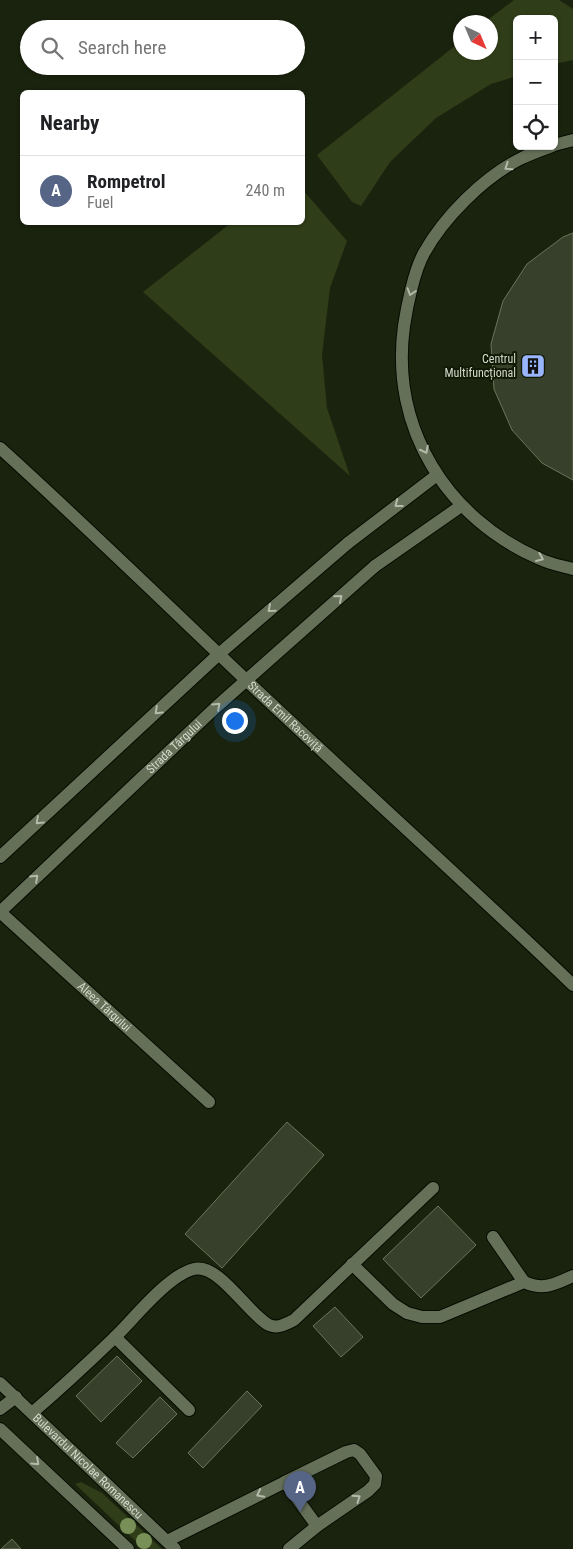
<!DOCTYPE html>
<html lang="en">
<head>
<meta charset="utf-8">
<style>
	:root { --surface:#fff; --page:#f2f2f2; --text:#202124; --muted:#757577; --line:#e0e0e0; --accent:#566486 }
	body { margin:0; font-family:"Roboto Condensed",sans-serif; background:var(--page); color:var(--text) }
	.controls { position:absolute; right:15px; top:15px; display:grid; overflow:hidden; border-radius:8px; box-shadow:0 1px 4px #0004 }
	.controls button { width:45px; height:45px; display:grid; place-items:center; padding:0; border:0; border-bottom:1px solid var(--line); background:var(--surface); color:var(--text); font:25px sans-serif }
	.compass { position:absolute; left:453px; top:15px; width:45px; height:45px; border-radius:50%; background:var(--surface); box-shadow:0 1px 4px #0004; rotate:136deg }
	.you { position:absolute; left:234px; top:720px; width:18px; height:18px; margin:-12px; border:4px solid #fff; border-radius:50%; background:#1a73e8; box-shadow:0 0 0 8px #1a73e833 }
	.badge { display:grid; place-items:center; width:32px; height:32px; border-radius:50%; background:var(--accent); color:#fff; font-size:16px; font-weight:700 }
	.pin { position:absolute; translate:-50% -41px; filter:drop-shadow(0 1px 2px #0008) }
	.pin::after { content:''; position:absolute; top:26px; width:18px; height:15px; background:inherit; clip-path:polygon(0 0,100% 0,50% 100%) }
	.list { margin:0; padding:0; list-style:none }
	h2 { display:flex; justify-content:space-between; align-items:center; height:65px; margin:0; padding:0 20px; font-size:21px }
	h2 small { font-size:16px; font-weight:400; color:var(--muted) }
	.list li { display:grid; grid-template-columns:32px 1fr auto; gap:15px; align-items:center; box-sizing:border-box; height:70px; padding:0 20px; border-top:1px solid var(--line) }
	.list b { display:block; font-size:19px; white-space:nowrap }
	.list p { margin:0; font-size:16px; white-space:nowrap; color:var(--muted) }
	.list em { font-size:16px; font-style:normal; color:var(--muted) }
	.icon { flex:none; width:28px; height:28px; fill:none; stroke:currentColor; stroke-width:2; stroke-linecap:round; stroke-linejoin:round }
	.map { position:relative; flex:none; width:573px; height:1549px; overflow:hidden }
	.search { position:absolute; background:var(--surface); box-shadow:0 1px 4px #0004; left:20px; top:20px; width:285px; height:55px; display:flex; align-items:center; gap:12px; box-sizing:border-box; padding:0 18px; border-radius:28px; color:var(--muted); font-size:19px }
	.panel { position:absolute; background:var(--surface); box-shadow:0 1px 4px #0004; left:20px; top:90px; width:285px; height:135px; border-radius:8px }
	.map>svg:first-child { display:block }
	.green { fill:#2f3d18 }
	.building { fill:#37402a; stroke:#6a755d }
	.lines { fill:none; stroke-linecap:round; stroke-linejoin:round }
	.service-casing { stroke:#050c00; stroke-width:14 }
	.minor-casing { stroke:#050c00; stroke-width:14 }
	.tertiary-casing { stroke:#050c00; stroke-width:14 }
	.secondary-casing { stroke:#050c00; stroke-width:14 }
	.service { stroke:#657058; stroke-width:12 }
	.minor { stroke:#657058; stroke-width:12 }
	.tertiary { stroke:#657058; stroke-width:12 }
	.secondary { stroke:#657058; stroke-width:12 }
	.tree { fill:#789057 }
	.oneway { stroke:#b3bbab }
	.labels { text-anchor:middle; dominant-baseline:central; stroke-width:4; stroke-linejoin:round; paint-order:stroke }
	.poi-label { font-size:12px; fill:#d5dbce; stroke:#111905; text-anchor:end }
	.street-label { font-size:12px; fill:#d5dbce; stroke:#111905 }
</style>
</head>
<body>
<div class="map">
<svg width="573" height="1549" viewBox="0 0 573 1549">
	<rect width="100%" height="100%" fill="#1a230e"/>
	<!-- green -->
	<g class="green">
		<path d="M514 0H559L573 9V60L554 64V19H517V76L491 84 436 118 390 162 361 206 352 202 317 155 460 42V52H490V22H485Z"/>
		<path d="M303 190 347 241 330 288 322 355 327 408 350 476 143 292 231 223 302 222Z"/>
		<path d="M81 1482 102 1493 162 1549H144L75 1484Z"/>
	</g>
	<!-- building -->
	<g class="building">
		<path d="M573 233V480L542 463 512 430 494 389 491 344 503 301 527 264 563 237Z"/>
		<path d="M287 1122 324 1155 222 1268 185 1234Z"/>
		<path d="M438 1206 476 1245 421 1298 383 1259Z"/>
		<path d="M335 1307 363 1337 341 1357 313 1326Z"/>
		<path d="M117 1356 142 1381 101 1422 76 1396Z"/>
		<path d="M247 1391 262 1406 203 1468 188 1453Z"/>
		<path d="M160 1397 177 1414 133 1458 116 1443Z"/>
		<path d="M12 1539 21 1549H1Z"/>
	</g>
	<g class="lines">
		<defs>
			<g id="service">
				<path d="M554 145 573 140"/>
				<path d="M552 146C541 150 530 154 520 159 483 178 444 217 424 253 414 271 407 306 404 326 390 428 447 519 540 559 550 564 562 566 573 569"/>
				<path d="M348 543 437 475"/>
				<path d="M375 566 461 506"/>
				<path d="M493 1237 524 1282"/>
				<path d="M352 1264 393 1304 407 1313 422 1317H440L524 1282C544 1291 555 1284 573 1276"/>
				<path d="M115 1337 189 1410"/>
				<path d="M32 1413C60 1389 87 1364 114 1338 134 1319 168 1275 194 1269 219 1263 248 1314 269 1325 277 1329 286 1324 294 1320L433 1188"/>
				<path d="M285 1482 346 1452 354 1450 360 1454 376 1476 375 1484 368 1491 317 1526"/>
				<path d="M167 1541 285 1482 317 1526 289 1549"/>
			</g>
			<g id="minor">
				<path id="s1" d="M0 448C84 524 165 603 247 681 355 783 466 882 573 985"/>
				<path d="M0 857 219 654 348 543"/>
				<path id="s2" d="M0 912 215 708 375 566"/>
				<path id="s3" d="M0 912 209 1102"/>
			</g>
			<path id="tertiary" d="M0 1409 16 1397"/>
			<g id="secondary">
				<path id="s4" d="M0 1383 175 1549"/>
				<path d="M0 1429 128 1549"/>
			</g>
		</defs>
		<!-- service casing -->
		<use href="#service" class="service-casing"/>
		<!-- minor casing -->
		<use href="#minor" class="minor-casing"/>
		<!-- tertiary casing -->
		<use href="#tertiary" class="tertiary-casing"/>
		<!-- secondary casing -->
		<use href="#secondary" class="secondary-casing"/>
		<!-- service -->
		<use href="#service" class="service"/>
		<!-- minor -->
		<use href="#minor" class="minor"/>
		<!-- tertiary -->
		<use href="#tertiary" class="tertiary"/>
		<!-- secondary -->
		<use href="#secondary" class="secondary"/>
	</g>
	<!-- trees -->
	<g class="tree">
		<circle cx="128" cy="1526" r="8"/>
		<circle cx="144" cy="1541" r="8"/>
	</g>
	<!-- one-way arrows -->
	<defs><path id="oneway-chevron" d="M-2-3.5L2.5 0L-2 3.5" fill="none" stroke-width="1.6" stroke-linecap="round" stroke-linejoin="round" transform="scale(1.25)"/></defs>
	<g class="oneway">
		<use href="#oneway-chevron" transform="translate(508 167) rotate(146)"/>
		<use href="#oneway-chevron" transform="translate(411 292) rotate(108)"/>
		<use href="#oneway-chevron" transform="translate(425 450) rotate(63)"/>
		<use href="#oneway-chevron" transform="translate(398 504) rotate(143)"/>
		<use href="#oneway-chevron" transform="translate(540 558) rotate(23)"/>
		<use href="#oneway-chevron" transform="translate(339 598) rotate(-41)"/>
		<use href="#oneway-chevron" transform="translate(271 609) rotate(139)"/>
		<use href="#oneway-chevron" transform="translate(217 706) rotate(-43)"/>
		<use href="#oneway-chevron" transform="translate(158 711) rotate(137)"/>
		<use href="#oneway-chevron" transform="translate(39 821) rotate(137)"/>
		<use href="#oneway-chevron" transform="translate(35 878) rotate(-43)"/>
		<use href="#oneway-chevron" transform="translate(36 1462) rotate(43)"/>
		<use href="#oneway-chevron" transform="translate(260 1494) rotate(153)"/>
		<use href="#oneway-chevron" transform="translate(357 1498) rotate(-35)"/>
	</g>
	<!-- icons -->
	<defs>
		<symbol id="building-square" viewBox="-11 -11 22 22"><rect x="-9" y="-9" width="18" height="18" rx="4" fill="#99b5fd" stroke="#111905"/><path d="M-4-6H4V6H1V3H-1V6H-4ZM-2.5-4.3h1.7v1.8h-1.7ZM.8-4.3h1.7v1.8H.8ZM-2.5-1h1.7V.8h-1.7ZM.8-1h1.7V.8H.8Z" fill="#111"/></symbol>
	</defs>
	<g fill-rule="evenodd">
		<use href="#building-square" x="519" y="352" width="28" height="28"/>
	</g>
	<g class="labels">
		<!-- poi labels -->
		<g class="poi-label">
			<text x="516" y="359">Centrul<tspan x="516" dy="14">Multifuncțional</tspan></text>
		</g>
		<!-- street labels -->
		<g class="street-label">
			<text stroke="none"><textPath href="#s1" startOffset="392">Strada Emil Racoviță</textPath></text>
			<text stroke="none"><textPath href="#s2" startOffset="240">Strada Târgului</textPath></text>
			<text stroke="none"><textPath href="#s3" startOffset="141">Aleea Târgului</textPath></text>
			<text stroke="none"><textPath href="#s4" startOffset="121">Bulevardul Nicolae Romanescu</textPath></text>
		</g>
	</g>
</svg>
<div class="controls">
<button>+</button>
<button>−</button>
<button><svg class="icon" aria-label="locate" viewBox="0 0 24 24"><circle cx="12" cy="12" r="6"/><path d="M12 2v4M12 18v4M2 12h4M18 12h4"/></svg></button>
</div>
<svg class="compass" viewBox="-18 -18 36 36"><path d="M0-13l5 13h-10z" fill="#e53935"/><path d="M0 13l5-13h-10z" fill="#757577"/></svg>
<div class="you"></div>
<div class="pin badge" style="left:300px;top:1512px">A</div>
<div class="search"><svg class="icon" aria-label="search" viewBox="0 0 24 24"><circle cx="10" cy="10" r="6"/><path d="M15 15l6 6"/></svg>Search here</div>
<section class="panel">
<h2>Nearby<small></small></h2>
<ul class="list">
<li><span class="badge">A</span><div><b>Rompetrol</b><p>Fuel</p></div><em>240 m</em></li>
</ul>
</section>
</div>
</body>
</html>
